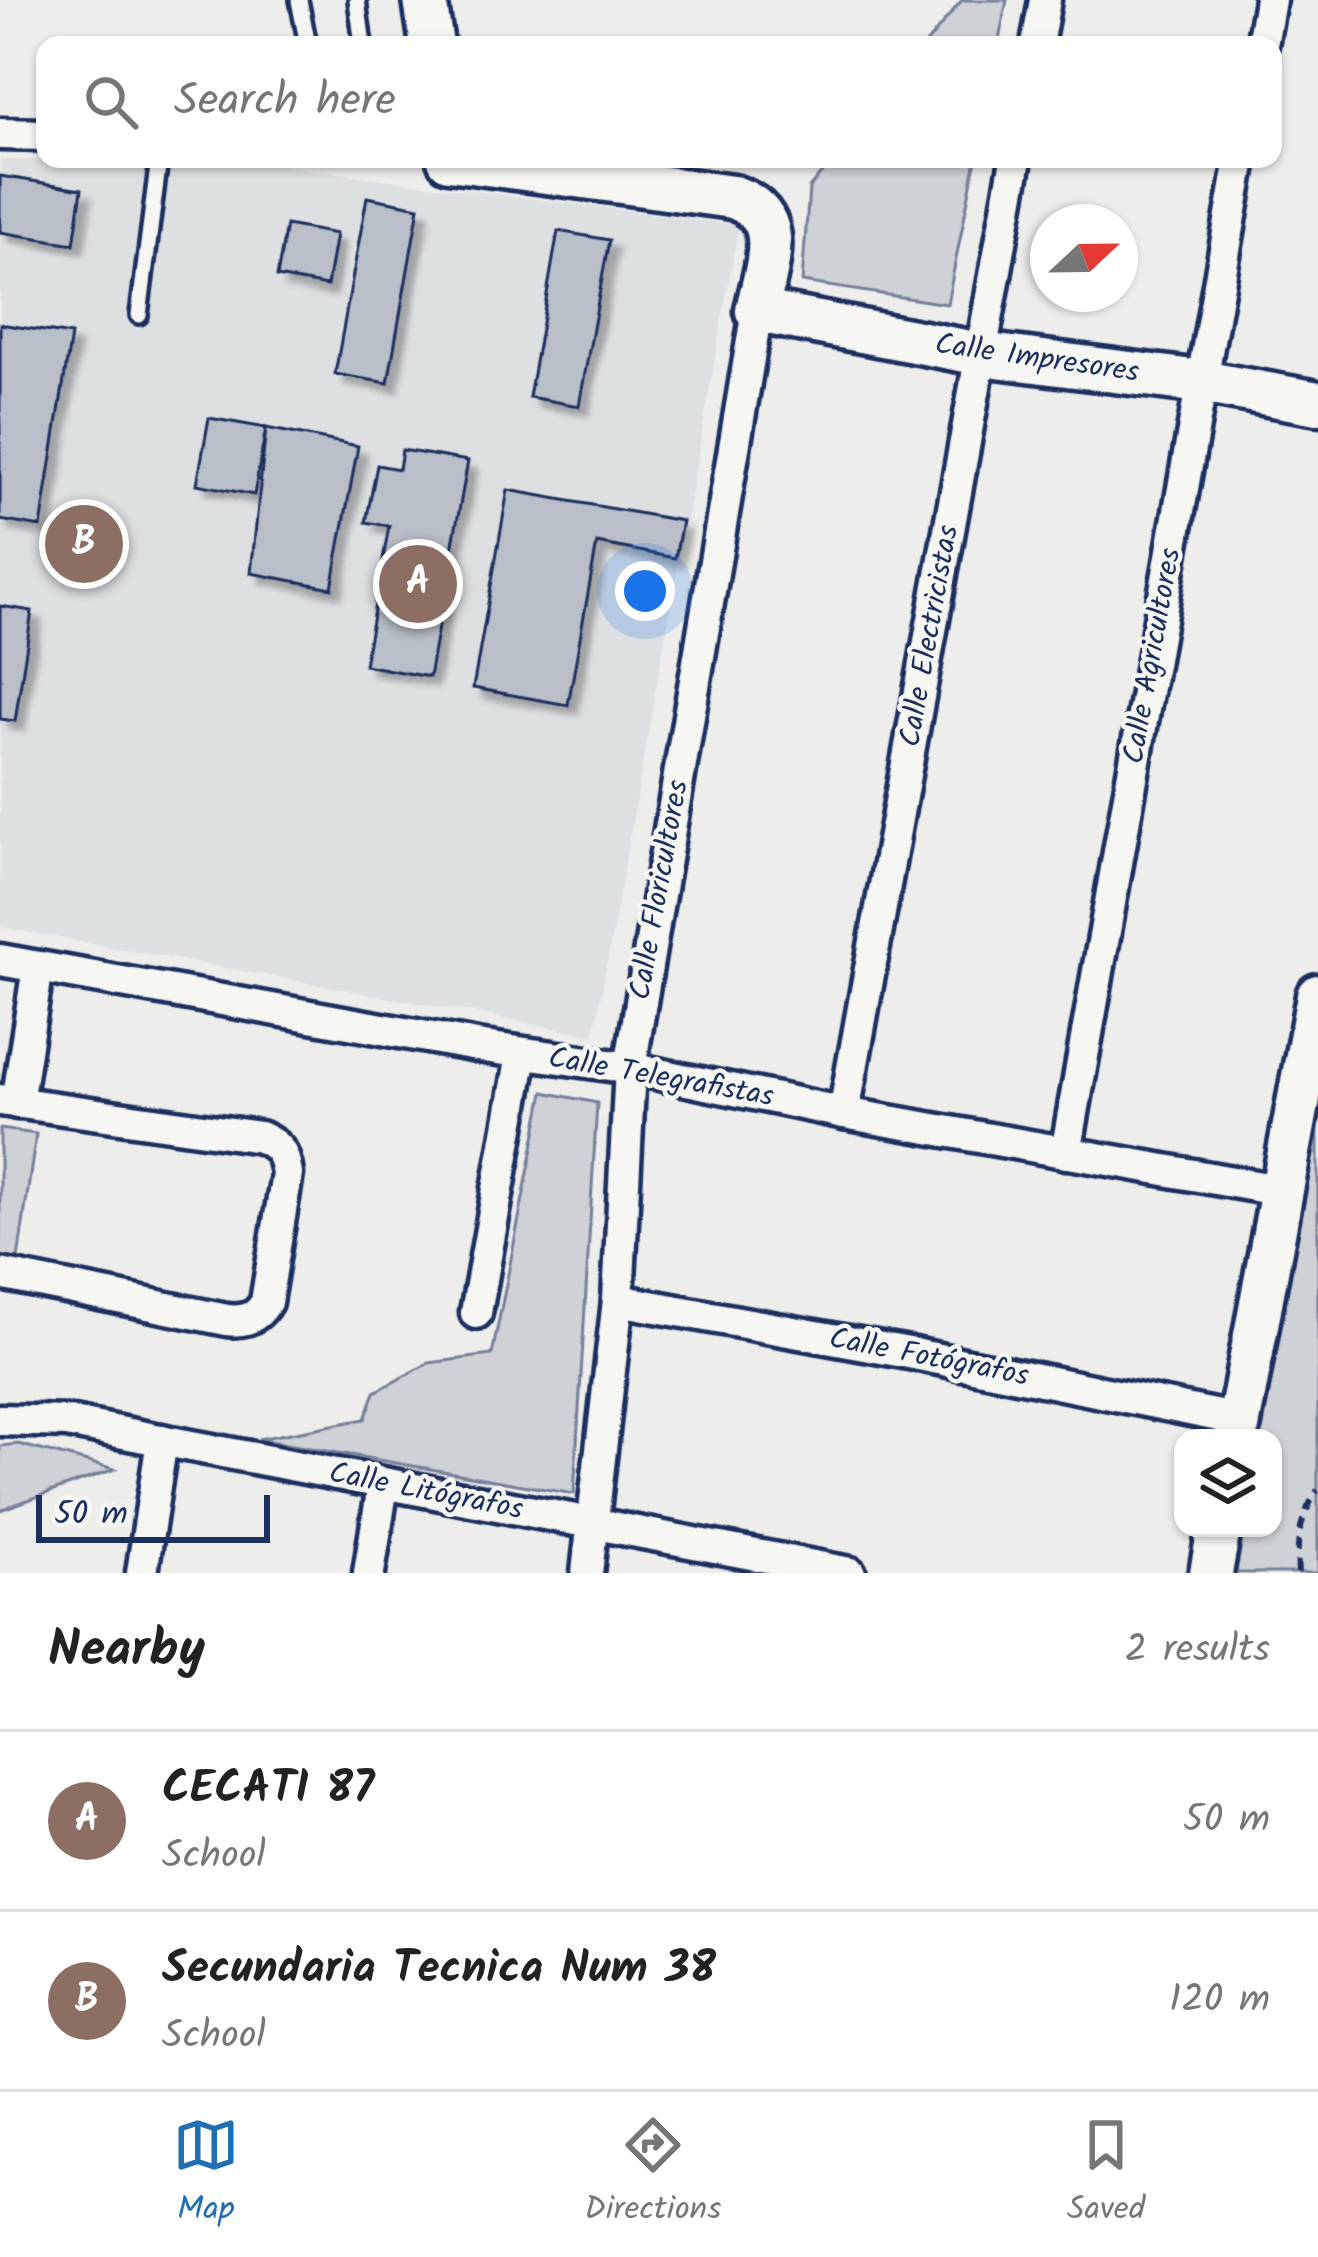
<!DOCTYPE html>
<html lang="en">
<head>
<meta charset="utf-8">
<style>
	:root { --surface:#fff; --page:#f6f6f6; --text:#222; --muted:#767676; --line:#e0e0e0; --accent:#1f6fb2 }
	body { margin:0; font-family:Kalam,sans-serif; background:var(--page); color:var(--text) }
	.controls { position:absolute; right:36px; bottom:36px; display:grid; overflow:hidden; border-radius:24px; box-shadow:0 3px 9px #0004 }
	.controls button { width:108px; height:108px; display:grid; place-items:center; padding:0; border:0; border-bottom:3px solid var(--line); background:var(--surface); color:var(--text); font:60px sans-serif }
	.compass { position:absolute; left:1030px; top:204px; width:108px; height:108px; border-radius:50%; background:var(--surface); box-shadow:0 3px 9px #0004; rotate:68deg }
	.scale { position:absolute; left:36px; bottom:30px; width:234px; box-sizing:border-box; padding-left:12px; border:6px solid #1b2f5e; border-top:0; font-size:33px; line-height:42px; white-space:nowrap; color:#1b2f5e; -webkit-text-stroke:9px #f6f6f2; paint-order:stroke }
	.you { position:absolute; left:645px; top:591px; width:42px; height:42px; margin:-30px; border:9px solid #fff; border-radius:50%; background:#1a73e8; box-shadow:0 0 0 18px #1a73e833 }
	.badge { display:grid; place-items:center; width:78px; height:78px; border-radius:50%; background:var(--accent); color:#fff; font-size:39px; font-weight:700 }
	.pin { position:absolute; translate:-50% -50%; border:6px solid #fff; box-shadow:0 3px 12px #0006 }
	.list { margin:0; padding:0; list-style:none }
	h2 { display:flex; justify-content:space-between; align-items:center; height:156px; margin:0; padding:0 48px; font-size:51px }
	h2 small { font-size:39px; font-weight:400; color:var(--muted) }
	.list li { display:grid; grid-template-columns:78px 1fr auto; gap:36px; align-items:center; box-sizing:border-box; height:180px; padding:0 48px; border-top:3px solid var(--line) }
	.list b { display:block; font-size:45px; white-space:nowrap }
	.list p { margin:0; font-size:39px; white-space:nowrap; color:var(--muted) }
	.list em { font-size:39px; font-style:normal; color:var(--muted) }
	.icon { flex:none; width:66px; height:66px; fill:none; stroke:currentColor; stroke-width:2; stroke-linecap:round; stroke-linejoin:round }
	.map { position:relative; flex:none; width:1318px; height:1573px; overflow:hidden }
	.search { position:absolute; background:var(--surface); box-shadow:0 3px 9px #0004; left:36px; right:36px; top:36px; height:132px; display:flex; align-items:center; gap:30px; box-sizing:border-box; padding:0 42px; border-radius:24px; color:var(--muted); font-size:45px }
	.sheet { height:516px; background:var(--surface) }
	nav { display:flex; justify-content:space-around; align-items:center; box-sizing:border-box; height:168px; border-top:3px solid var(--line); background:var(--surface); font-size:33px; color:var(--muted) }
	nav a { display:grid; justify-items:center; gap:6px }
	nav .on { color:var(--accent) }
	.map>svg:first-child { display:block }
	.built { fill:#dde0e1 }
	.green { fill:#ced2d7; stroke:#74809a; stroke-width:3 }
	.building { fill:#b9bfc8; stroke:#1b2f5e; stroke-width:3; filter:url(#shadow) }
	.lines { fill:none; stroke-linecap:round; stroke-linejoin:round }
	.lane-casing { stroke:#1b2f5e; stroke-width:24 }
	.street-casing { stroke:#1b2f5e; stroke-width:39 }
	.secondary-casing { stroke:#1b2f5e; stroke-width:51 }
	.path { stroke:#1b2f5e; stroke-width:6; stroke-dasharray:12 9; stroke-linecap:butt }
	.lane { stroke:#f6f6f2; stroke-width:15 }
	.street { stroke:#f6f6f2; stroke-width:30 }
	.secondary { stroke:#f6f6f2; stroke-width:42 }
	.labels { text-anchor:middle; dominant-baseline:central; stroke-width:9; stroke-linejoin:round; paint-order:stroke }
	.street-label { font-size:30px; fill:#1b2f5e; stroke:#f6f6f2 }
</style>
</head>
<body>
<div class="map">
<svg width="1318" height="1573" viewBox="0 0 1318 1573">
	<defs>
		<filter id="shadow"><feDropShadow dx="9" dy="9" stdDeviation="3" flood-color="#0004"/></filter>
	</defs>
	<rect width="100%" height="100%" fill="#edeeec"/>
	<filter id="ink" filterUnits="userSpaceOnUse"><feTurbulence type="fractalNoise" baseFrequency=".00833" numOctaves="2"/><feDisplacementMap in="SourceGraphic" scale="24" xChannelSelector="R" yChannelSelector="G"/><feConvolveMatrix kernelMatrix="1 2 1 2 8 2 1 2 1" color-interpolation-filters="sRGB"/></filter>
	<g filter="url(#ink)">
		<!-- built -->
		<path class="built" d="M0 160H237L739 225 594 1035 0 927Z"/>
		<!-- green -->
		<g class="green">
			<path d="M962 0H1007L998 45H925Z"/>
			<path d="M833 159H976L947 304 802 282 809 188Z"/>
			<path d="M544 1092 597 1103 574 1494 258 1439 365 1419 375 1392 429 1363 492 1355Z"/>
			<path d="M1318 1123V1573H1236L1244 1528H1273V1438H1261Z"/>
			<path d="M0 1129 36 1134 18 1259 0 1257Z"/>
			<path d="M18 1444 115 1469 0 1510V1446Z"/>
		</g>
		<!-- building -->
		<g class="building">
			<path d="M0 176 82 189 74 244 0 232Z"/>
			<path d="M367 197 419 207 388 383 335 374Z"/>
			<path d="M286 225 336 234 327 286 277 277Z"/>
			<path d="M558 231 609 240 579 406 529 397Z"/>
			<path d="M0 324 71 335 41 527 0 520Z"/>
			<path d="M209 418 266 428 254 495 197 484Z"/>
			<path d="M266 428 358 446 332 588 251 573Z"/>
			<path d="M402 450 468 461 429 677 364 665 389 526 366 522 377 465 399 469Z"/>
			<path d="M508 490 682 521 675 558 597 543 568 705 473 688Z"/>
			<path d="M0 606 32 611 15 721 0 719Z"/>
		</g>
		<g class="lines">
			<defs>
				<g id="lane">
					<path d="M299 0 308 45"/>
					<path d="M357 0 363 45"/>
					<path d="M139 315 159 159"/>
				</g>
				<g id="street">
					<path d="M1037 45 1045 0"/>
					<path d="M1262 45 1270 0"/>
					<path d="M0 134 45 135"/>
					<path d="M0 960 477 1046 630 1068 844 1113 1283 1191"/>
					<path d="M0 1100 260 1137C279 1145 284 1153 287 1174L266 1302C257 1318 245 1322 227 1320L0 1274"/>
					<path d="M17 1103 38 967"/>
					<path d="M844 1113 1016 159"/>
					<path d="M1066 1153 1241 159"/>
					<path d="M618 1300 909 1353 1239 1420"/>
					<path d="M476 1313 522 1054"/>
					<path d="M0 1420 67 1422 850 1573"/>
					<path d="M142 1573 162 1440"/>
					<path d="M369 1573 383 1485"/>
					<path d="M587 1573 618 1300 630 1068 757 311"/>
				</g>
				<g id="secondary">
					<path d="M425 0 432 45"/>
					<path d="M449 159 733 197C789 216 766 266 757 311L981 354 1201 382 1318 403"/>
					<path d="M1236 1438 1318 996"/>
					<path d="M1211 1573 1219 1528"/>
				</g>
			</defs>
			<!-- lane casing -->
			<use href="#lane" class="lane-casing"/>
			<!-- street casing -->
			<use href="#street" class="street-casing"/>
			<!-- secondary casing -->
			<use href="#secondary" class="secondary-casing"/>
			<!-- path -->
			<path class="path" d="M1298 1573C1296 1542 1300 1516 1318 1490"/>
			<!-- lane -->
			<use href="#lane" class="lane"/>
			<!-- street -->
			<use href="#street" class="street"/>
			<!-- secondary -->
			<use href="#secondary" class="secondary"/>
		</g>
	</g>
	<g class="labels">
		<!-- street labels -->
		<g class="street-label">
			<text transform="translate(1037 359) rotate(8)">Calle Impresores</text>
			<text transform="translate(930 636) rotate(-80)">Calle Electricistas</text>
			<text transform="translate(1153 656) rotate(-80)">Calle Agricultores</text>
			<text transform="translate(660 890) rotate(-80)">Calle Floricultores</text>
			<text transform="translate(661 1078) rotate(10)">Calle Telegrafistas</text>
			<text transform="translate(929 1358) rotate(11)">Calle Fotógrafos</text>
			<text transform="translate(426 1492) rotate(11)">Calle Litógrafos</text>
		</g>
	</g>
</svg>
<div class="controls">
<button><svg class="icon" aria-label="layers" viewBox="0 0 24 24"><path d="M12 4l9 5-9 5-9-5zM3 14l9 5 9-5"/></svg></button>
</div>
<svg class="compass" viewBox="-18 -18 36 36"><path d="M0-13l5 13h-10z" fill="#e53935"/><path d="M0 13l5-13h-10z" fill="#767676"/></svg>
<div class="scale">50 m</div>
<div class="you"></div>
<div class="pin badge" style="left:418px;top:584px;background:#8d6e63">A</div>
<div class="pin badge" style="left:84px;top:544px;background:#8d6e63">B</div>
<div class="search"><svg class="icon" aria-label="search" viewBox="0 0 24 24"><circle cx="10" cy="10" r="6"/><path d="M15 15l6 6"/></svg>Search here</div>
</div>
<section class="sheet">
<h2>Nearby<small>2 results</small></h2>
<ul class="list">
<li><span class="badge" style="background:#8d6e63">A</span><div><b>CECATI 87</b><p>School</p></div><em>50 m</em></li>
<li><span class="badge" style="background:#8d6e63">B</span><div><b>Secundaria Tecnica Num 38</b><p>School</p></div><em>120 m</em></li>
</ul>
</section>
<nav>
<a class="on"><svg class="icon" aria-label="map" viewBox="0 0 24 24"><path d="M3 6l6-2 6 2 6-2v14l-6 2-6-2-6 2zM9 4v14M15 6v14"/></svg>Map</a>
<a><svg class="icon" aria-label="directions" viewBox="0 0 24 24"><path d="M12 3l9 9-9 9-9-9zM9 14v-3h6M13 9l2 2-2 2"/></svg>Directions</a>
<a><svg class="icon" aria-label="saved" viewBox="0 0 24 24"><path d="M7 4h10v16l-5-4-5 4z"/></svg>Saved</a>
</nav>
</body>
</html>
